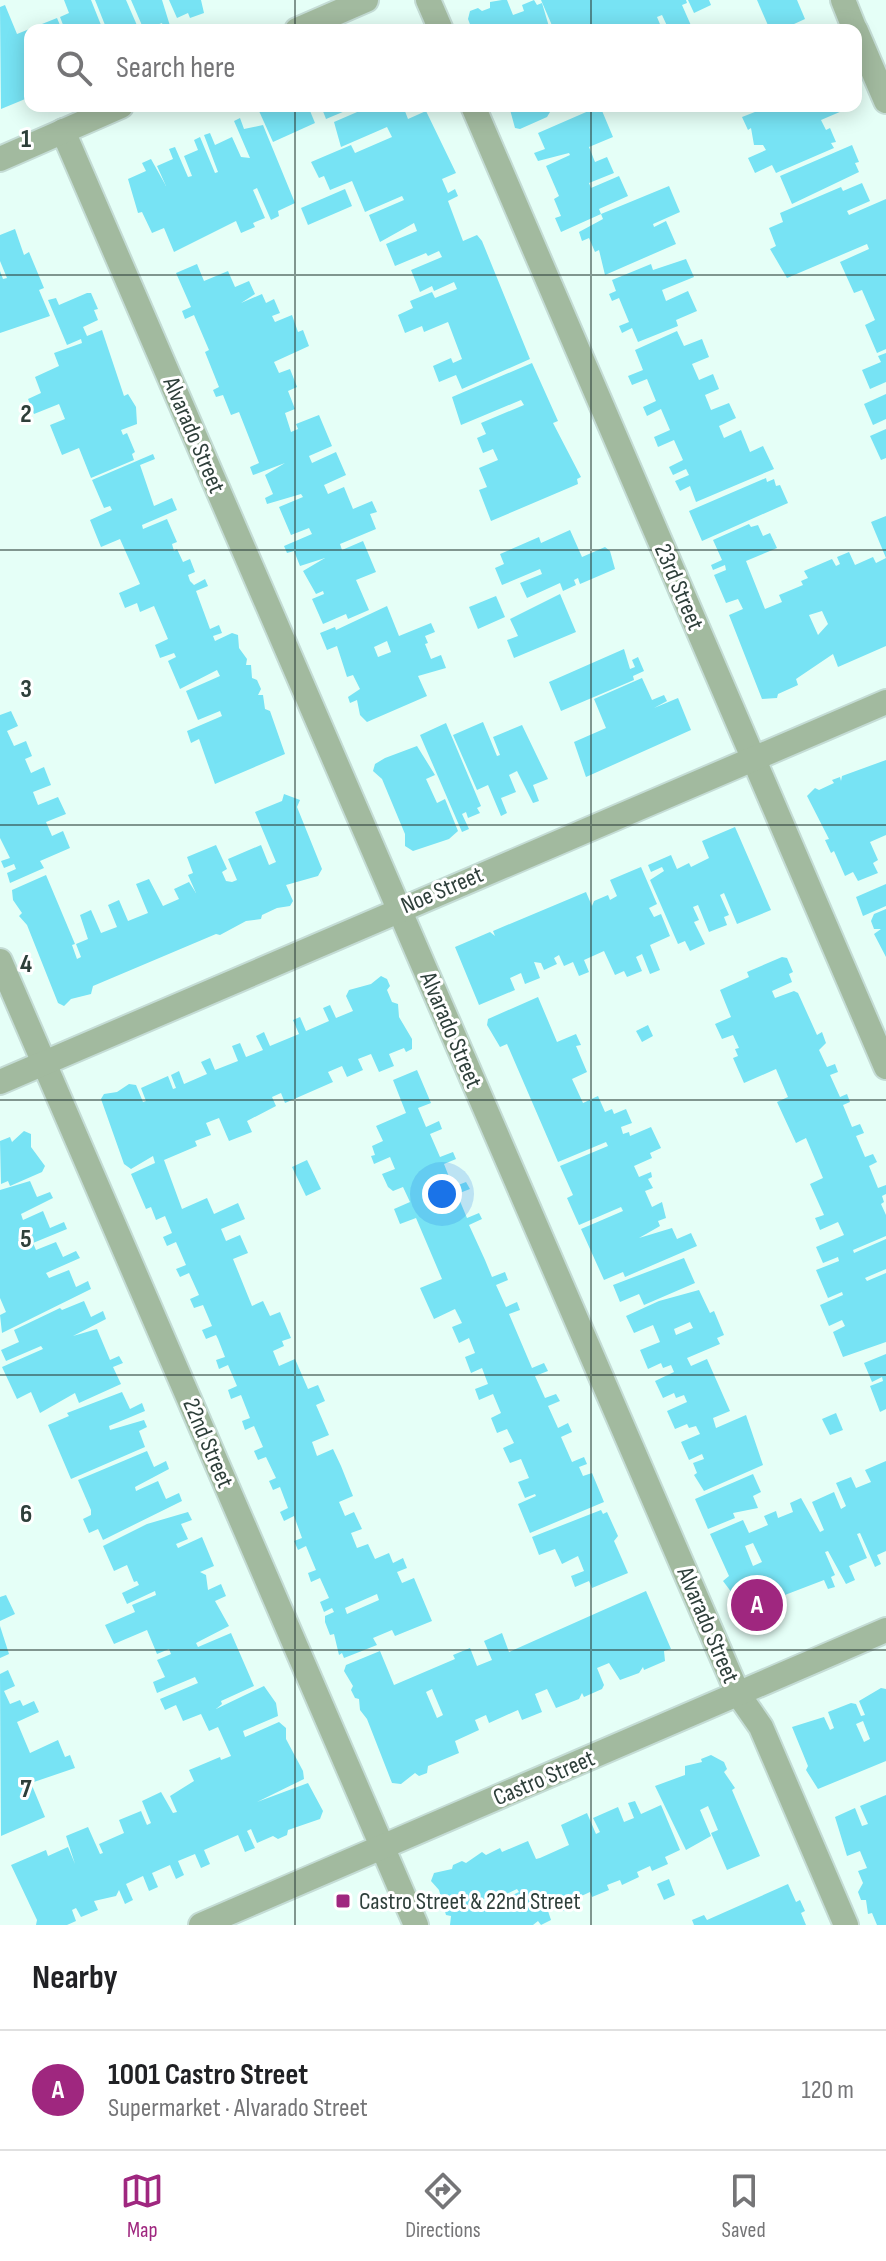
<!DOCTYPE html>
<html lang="en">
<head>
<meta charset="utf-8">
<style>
	:root { --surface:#fff; --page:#f6f6f6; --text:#202124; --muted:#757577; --line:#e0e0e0; --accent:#9f277f }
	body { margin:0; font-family:"Sofia Sans Condensed",sans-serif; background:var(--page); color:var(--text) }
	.you { position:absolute; left:442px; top:1194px; width:28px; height:28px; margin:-20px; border:6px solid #fff; border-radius:50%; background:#1a73e8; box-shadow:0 0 0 12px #1a73e833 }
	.badge { display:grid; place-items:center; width:52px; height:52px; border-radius:50%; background:var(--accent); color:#fff; font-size:26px; font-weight:700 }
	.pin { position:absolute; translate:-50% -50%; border:4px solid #fff; box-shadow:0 2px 8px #0006 }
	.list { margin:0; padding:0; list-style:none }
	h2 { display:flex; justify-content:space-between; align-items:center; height:104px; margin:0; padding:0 32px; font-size:34px }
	h2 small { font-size:26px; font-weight:400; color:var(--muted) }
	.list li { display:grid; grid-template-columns:52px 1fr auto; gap:24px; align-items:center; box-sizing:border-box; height:120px; padding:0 32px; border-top:2px solid var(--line) }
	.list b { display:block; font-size:30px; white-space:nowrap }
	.list p { margin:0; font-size:26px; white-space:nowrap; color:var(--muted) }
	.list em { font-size:26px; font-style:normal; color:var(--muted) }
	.icon { flex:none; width:44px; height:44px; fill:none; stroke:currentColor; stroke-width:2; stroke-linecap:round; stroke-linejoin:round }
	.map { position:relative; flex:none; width:886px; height:1925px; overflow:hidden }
	.search { position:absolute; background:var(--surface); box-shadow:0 4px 20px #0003; left:24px; right:24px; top:24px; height:88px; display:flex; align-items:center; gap:20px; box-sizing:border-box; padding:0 28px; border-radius:16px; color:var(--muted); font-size:30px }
	.sheet { height:224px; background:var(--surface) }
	nav { display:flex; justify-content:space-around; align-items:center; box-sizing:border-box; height:112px; border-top:2px solid var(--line); background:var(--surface); font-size:22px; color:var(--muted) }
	nav a { display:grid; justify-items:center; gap:4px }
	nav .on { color:var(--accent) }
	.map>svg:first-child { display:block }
	.building { fill:#77e3f4; fill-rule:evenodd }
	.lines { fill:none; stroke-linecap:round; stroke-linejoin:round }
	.minor-casing { stroke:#c4dcd5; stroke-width:28 }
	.minor { stroke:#a2ba9f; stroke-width:24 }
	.grid { fill:none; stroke:#2e3f3a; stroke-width:2; stroke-opacity:0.55 }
	.poi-dot { fill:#9f277f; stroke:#fff; stroke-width:3 }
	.labels { text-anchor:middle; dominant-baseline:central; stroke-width:6; stroke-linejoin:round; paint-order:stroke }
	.street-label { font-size:24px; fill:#2e3f3a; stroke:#fff }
	.poi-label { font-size:24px; fill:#2e3f3a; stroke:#fff; text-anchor:start }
	.grid-label { font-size:26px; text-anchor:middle; font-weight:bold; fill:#2e3f3a; stroke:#fff; stroke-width:6; stroke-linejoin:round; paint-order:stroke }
</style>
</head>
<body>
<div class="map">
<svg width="886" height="1925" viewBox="0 0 886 1925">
	<rect width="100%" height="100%" fill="#e5fff7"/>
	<!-- building -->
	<g class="building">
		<path d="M64 0H91L103 30H65L60 17 69 13Z"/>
		<path d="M95 0H126L139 30H107Z"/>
		<path d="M131 0H162L171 29 164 30 162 23 144 30Z"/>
		<path d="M169 0H201L204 13 190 18 188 13 177 18Z"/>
		<path d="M502 0H507L513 15 524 11 522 5 534 0 537 5 542 3 550 30H477L471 27 468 19 470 11 478 8 482 11 490 8V2Z"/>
		<path d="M541 0H686L687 3 682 5 693 30H669L662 15 657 17 662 29 659 30H554Z"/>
		<path d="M688 0H709L711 5 694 13Z"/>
		<path d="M757 0H797L805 19 781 30H770Z"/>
		<path d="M5 5 17 34 57 18 62 30H30V97L1 109 0 7Z"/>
		<path d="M272 106H308L315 123 273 142 259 111Z"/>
		<path d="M321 106H357L326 119Z"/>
		<path d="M371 106H403L408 119 426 111 456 173 442 179 448 193 455 189 458 196 448 201 463 241 477 235 482 241 530 359 462 389 456 375 439 382 433 366 451 358 453 363 462 359 448 322 424 332 422 326 405 333 398 315 413 308 410 301 432 292 435 298 457 289 454 282 434 291 432 286 420 292 411 270 442 257 439 251 428 256 426 253 395 266 386 244 417 231 414 223 380 242 369 215 404 200 402 196 365 212 352 181 330 190 324 176 319 178 311 162 351 145 355 153 392 137 387 127 341 147 334 122Z"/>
		<path d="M509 106H547L550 112 547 117 520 129 515 128Z"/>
		<path d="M600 106 613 137 589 147 595 162 607 157 614 173 589 183 591 188 619 176 628 196 599 209 601 214 669 186 680 212 653 224 654 227 666 221 676 244 605 275 599 250 595 252 589 238 582 241 579 232 603 219 601 214 561 232 555 218 561 216 554 199 559 196 546 166 570 155 569 153 538 161 534 153 545 149 538 133Z"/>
		<path d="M758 106H840L842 111 821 120 826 130 830 128 836 142 831 143 834 148 776 173 772 165 755 173 748 158 766 150 763 145H754L751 128 748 130 742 117 760 110Z"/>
		<path d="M240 118 244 129 263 125 295 203 278 211 279 216 271 220 257 188 253 190 265 218 253 223 255 227 241 233 236 221 174 252 164 228 152 233 142 212 138 213 128 179 146 171 142 163 151 159 166 186 157 166 173 159 169 149 175 147 188 177 192 176 184 156 198 150 194 140 200 137 215 173 218 172 204 135 210 133 215 145 232 137 241 157 250 158 234 121Z"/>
		<path d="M852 145 859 162 855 163 859 172 792 204 780 176Z"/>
		<path d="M862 183 870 201 847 211 849 215 886 199V349L877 353 865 325 875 320 862 290 854 293 840 262 869 249 867 244 787 278 770 249 776 246 769 228 783 222 780 213 841 187 843 191Z"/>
		<path d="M345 189 352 206 308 225 301 208Z"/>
		<path d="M15 229 24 255 29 252 44 288 39 290 50 316 0 333V271L3 279 7 278 0 261V235Z"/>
		<path d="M686 259 694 277 662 290 666 301 688 291 697 311 676 320 678 326 638 342 632 328 622 333 619 326 629 322 619 298 612 301 609 294 616 291 612 280 651 264 653 270Z"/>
		<path d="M197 264 204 281 228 271 235 287 249 281 255 294 241 303 262 294 266 303 274 299 280 313 272 316 275 322 292 315 298 332 303 330 309 346 274 362 279 373 290 369 297 387 288 391 295 409 285 413 291 432 298 429 296 424 319 415 332 446 309 456 312 463 336 452 346 475 324 485 328 494 344 487 353 509 372 501 377 512 370 514 376 529 340 544 342 550 363 541 376 572 356 580 369 610 348 619 346 614 323 624 312 599 324 594 323 591 316 594 303 571 325 558 300 566 294 551 287 553 284 546 312 534 309 528 291 535 279 507 303 497 301 494 267 504 265 498 273 494 265 475 285 463 253 475 250 467 259 463 239 412 231 415 223 395 216 397 213 390 219 387 205 352 209 350 194 315 185 319 182 311 191 307 176 273Z"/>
		<path d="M87 293H91L98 309 94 310 98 320 83 327 87 336 102 330 124 396 128 394 136 407 137 424 121 430 123 435 127 433 135 452 132 454 134 460 91 478 79 448 62 455 50 425 65 419 59 404 34 414 28 399 41 393 35 377 59 366 54 353 82 343 81 339 67 345 48 300 56 298 59 305Z"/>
		<path d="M677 331 684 346 702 339 709 357 692 364 699 380 713 374 719 389 705 395 711 410 729 403 736 418 719 426 724 438 741 430 750 452 763 446 774 469 696 502 690 486 680 491 675 481 689 475 686 469 673 475 669 467 683 460 674 440 658 447 654 437 670 430 661 409 647 416 643 407 656 401 647 379 632 385 628 376 643 370 635 350Z"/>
		<path d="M886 353V382L870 389 862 370 881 362 878 356Z"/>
		<path d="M532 363 558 421 553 423 581 477 577 479 578 484 491 521 479 490 487 487 479 468 498 460 493 449 483 453 477 438 486 434 481 423 524 405 521 400 461 425 452 397Z"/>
		<path d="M886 394V419L873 425 864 404Z"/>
		<path d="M886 429V458L881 460 870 436Z"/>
		<path d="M153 454 155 459 140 465 154 506 172 498 177 510 142 525 143 529 167 519 177 542 172 544 174 551 177 549 183 562 190 559 195 572 188 575 190 581 194 585 205 579 208 586 196 591 210 629 219 625 222 633 213 636 215 641 232 633 238 635 239 648 247 659 246 665H251L252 678 257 680 261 689 258 695H263L265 709 270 711 285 754 215 784 199 739 191 743 187 731 222 716 220 711 198 720 186 691 220 676 217 670 180 689 168 661 176 657 174 653 160 658 155 645 168 639 154 606 140 612 137 603 125 608 119 593 140 584 120 539 101 547 90 520 112 510 110 506 104 508 92 480Z"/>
		<path d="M766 478 767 482 774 479 776 486 780 485 788 503 702 541 689 511Z"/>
		<path d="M886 516V558L871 522Z"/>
		<path d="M749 524 751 527 758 525 763 536 770 533 777 548 746 561 765 609 782 602 779 595 803 585 801 581 808 578 804 571 832 559 836 566 840 564 837 557 849 552 855 565 873 557 876 563 886 558V646L838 667 833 654 796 679 798 685 778 694 777 698 762 699 729 615 743 609 738 599 726 603 714 575 726 570 725 565 713 570 711 565 722 560 713 540ZM822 611 828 624 818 635 809 615Z"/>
		<path d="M570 530 582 557 605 547 610 551 615 569 580 584 578 578 574 580 576 585 563 591 560 583 527 598 520 583 542 574 540 569 502 585 495 568 504 564 500 554 539 537 541 543Z"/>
		<path d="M560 594 576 632 514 658 507 640 518 636 510 619Z"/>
		<path d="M496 596 505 617 478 629 469 607Z"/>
		<path d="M387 606 399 636 431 623 435 632 425 636 428 643 425 644 431 659 441 655 446 668 418 676 427 696 367 722 360 715 357 700 350 703 348 697 360 689 353 675 347 677 337 646 327 650 320 633 335 627 336 630ZM387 641 391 652 378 657 374 647Z"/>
		<path d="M624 649 630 669 635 667 632 660 638 657 644 671 633 676 634 680 561 711 549 682Z"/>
		<path d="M642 678 652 700 664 695 667 701 654 708 678 698 691 730 586 777 574 742 606 728 594 699Z"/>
		<path d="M11 711 18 726 7 731 14 746 26 741 32 756 25 759 31 773 44 767 51 785 33 792 38 805 58 797 66 814 46 822 52 836 63 831 70 848 40 861 44 868 10 883 7 873 16 869 14 864 4 868 1 861 10 858 0 838V715Z"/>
		<path d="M483 722 497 756 500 755 493 737 522 725 548 779 533 785 539 801 533 803 517 771 509 775 516 792 501 798 507 813 501 816 488 785 477 790 453 735Z"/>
		<path d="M446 723 481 806 477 808 480 813 468 818 466 812 462 814 469 829 462 832 420 735Z"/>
		<path d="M417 746 435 775 426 779 437 803 445 799 458 831 449 839 413 851 405 846V834L382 779 373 771 375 764 385 758Z"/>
		<path d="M886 760V835L870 842 878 860 873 863 878 873 858 881 853 872 845 876 834 851 831 853 825 840 829 839 807 796 815 788 819 790 834 783 832 780 840 777 841 781 842 776Z"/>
		<path d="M284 794 300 800 297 807 322 869 318 876 286 885 293 901 290 906 277 908 262 915 261 919 246 921 220 935 216 934 93 986 91 994 71 999 64 1006 58 1003 27 925 19 916 22 913 13 900 12 890 46 875 75 944 72 945 77 959 81 957 76 944 88 939 80 915 91 910 101 933 117 927 108 905 119 900 128 921 148 913 136 884 149 879 163 906 179 899 174 889 189 882 196 893 188 875 193 873 187 857 216 845 227 869 222 872 226 881 232 882 237 880 228 859 261 845 269 865 276 862 255 812 282 801Z"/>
		<path d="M735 827 771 910 737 924 724 893 720 895 729 915 724 917 727 925 709 932 698 905 693 907 699 920 694 922 705 944 690 951 685 941 678 944 650 880 664 871 662 867 651 872 648 865 671 855 677 869 689 863 691 867 709 858 702 841Z"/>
		<path d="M641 867 657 904 649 908 654 917 661 914 670 936 650 945 660 970 650 974 642 954 636 957 642 971 627 977 624 971 615 975 604 951 584 960 589 972 579 976 573 962 564 966 559 955 554 958 557 964 544 970 541 963 534 962 540 978 525 984 521 973 510 978 515 990 479 1005 455 947 490 932 495 936 493 931 586 892 592 906 594 901 608 895 610 900 617 896 610 880Z"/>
		<path d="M886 884V906L863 916 856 897Z"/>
		<path d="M886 909V957L874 934 881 929H874L871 921 874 914Z"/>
		<path d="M782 957 787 958 793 972 789 974 792 982 772 991 775 998 794 991 798 993 817 1035 822 1032 826 1043 819 1050 827 1067 835 1064 838 1072 830 1075 840 1097 847 1094 850 1102 843 1105 852 1127 860 1124 864 1133 856 1136 865 1157 873 1154 877 1162 869 1166 878 1188 886 1185V1194L882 1196 884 1202 881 1204 886 1215V1236L853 1250 854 1253 886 1239V1269L865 1278 867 1281 886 1273V1342L843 1357 833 1332 845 1326 842 1320 829 1326 820 1305 843 1295 842 1292 828 1298 816 1270 839 1261 838 1257 823 1263 816 1247 844 1235 838 1222 820 1230 815 1218 824 1215 810 1184 823 1178 806 1138 796 1143 783 1115 777 1102 788 1097 776 1069 744 1083 733 1058 738 1056 735 1049 739 1048 733 1035 722 1039 715 1024 731 1017 720 990 749 977 747 972Z"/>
		<path d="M381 976 387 979 390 986 387 990 392 1002 398 1004 399 1017 412 1039V1049L406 1052 404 1048 389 1054 394 1066 379 1072 371 1054 358 1059 363 1070 347 1077 342 1066 328 1072 333 1082 285 1103 281 1093 272 1097 276 1106 247 1121 252 1132 229 1141 219 1118 206 1123 211 1135 195 1141 197 1146 164 1160 182 1209 207 1198 214 1214 238 1203 245 1219 221 1229 226 1241 240 1235 248 1253 233 1259 252 1306 263 1301 270 1316 280 1312 291 1338 282 1341 284 1346 273 1351 279 1366 295 1359 308 1389 318 1385 325 1401 316 1405 329 1435 312 1442 317 1456 333 1449 341 1466 353 1496 339 1502 345 1516 354 1512 362 1529 351 1533 357 1548 368 1544 375 1559 389 1553 393 1563 403 1558 407 1568 397 1572 402 1583 414 1578 432 1621 395 1636 392 1630 373 1638 377 1645 344 1658 342 1653 339 1655 334 1634 330 1635 325 1622V1616L334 1612 332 1608 324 1612 320 1602 329 1598 320 1578 311 1582 308 1573 316 1570 306 1546 298 1550 294 1541 302 1538 294 1516 284 1521 280 1512 288 1508 280 1487 273 1490 269 1481 276 1478 266 1457 258 1460 254 1451 263 1447 254 1426 245 1430 242 1421 250 1418 241 1395 231 1399 228 1390 237 1386 228 1365 219 1369 216 1360 225 1357 218 1339 216 1335 206 1339 202 1330 212 1326 203 1305 194 1308 190 1299 199 1295 189 1273 180 1277 176 1269 186 1265 176 1242 167 1246 163 1237 172 1233 165 1216 156 1220 151 1207 146 1209 131 1174 155 1163 153 1156 131 1169 124 1164 101 1099 104 1094 117 1092 129 1084 136 1085 143 1102 146 1101 141 1088 168 1076 173 1089 176 1088 171 1075 179 1071 184 1084 207 1074 201 1062 210 1058 215 1070 238 1061 232 1046 240 1043 246 1057 263 1050 256 1036 264 1032 270 1046 299 1034 293 1020 300 1017 306 1031 329 1021 323 1008 330 1005 336 1018 353 1011 346 996 349 990 371 984ZM377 1594 379 1600 347 1614 345 1608Z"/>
		<path d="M538 997 557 1042 576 1034 581 1045 576 1046 587 1072 572 1079 583 1103 598 1096 605 1112 612 1109 614 1114 626 1109 632 1123 621 1127 623 1134 629 1132 630 1136 651 1127 661 1148 650 1153 652 1158 634 1166 639 1177 651 1172 652 1177 648 1179 653 1188 645 1191 652 1207 662 1202 666 1218 658 1221 660 1226 639 1238 672 1228 677 1239 691 1233 697 1246 625 1277 623 1272 604 1280 581 1229 623 1211 621 1207 579 1225 567 1198 573 1195 560 1166 608 1146 606 1142 558 1162 507 1044 500 1047 487 1025 488 1019Z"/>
		<path d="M648 1025 653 1036 642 1042 636 1031Z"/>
		<path d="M417 1070 431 1103 418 1108 426 1127 439 1121 442 1129 430 1134 440 1157 453 1152 456 1159 444 1164 453 1187 466 1182 470 1189 457 1194 467 1218 479 1213 482 1219 469 1225 485 1260 492 1277 505 1272 508 1280 496 1285 506 1307 517 1302 520 1310 509 1314 532 1368 544 1363 548 1371 535 1376 545 1398 556 1394 560 1401 548 1406 558 1428 568 1423 572 1432 561 1437 572 1462 584 1457 587 1464 579 1467 583 1476 592 1473 604 1502 530 1533 518 1504 536 1496 535 1494 525 1498 518 1482 529 1478 521 1459 510 1463 503 1448 514 1443 507 1429 497 1433 491 1418 501 1413 493 1394 479 1400 475 1389 488 1384 482 1368 471 1373 465 1357 475 1353 469 1338 459 1343 452 1327 462 1323 455 1309 434 1319 420 1288 442 1279 416 1218 400 1224 394 1209 410 1202 403 1187 393 1191 388 1187 382 1174 395 1169 390 1157 374 1164 371 1156 375 1155 372 1146 383 1141 376 1126 406 1113 393 1080Z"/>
		<path d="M24 1131 31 1134V1147L45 1166 42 1172 10 1186 8 1181 1 1184 0 1141 10 1137 12 1142Z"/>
		<path d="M307 1160 321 1189 306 1196 292 1167Z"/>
		<path d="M30 1181 37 1197 50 1192 53 1198 21 1214 23 1220 43 1211 50 1228 64 1222 67 1229 33 1243 36 1250 56 1242 63 1257 76 1251 80 1258 46 1273 49 1278 69 1270 76 1287 88 1281 91 1289 2 1333 0 1315 6 1312 0 1298V1190Z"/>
		<path d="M684 1258 695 1283 644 1305 639 1294 620 1302 613 1285Z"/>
		<path d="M699 1290 710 1313 714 1311 724 1335 717 1338 720 1344 687 1358 691 1366 707 1359 730 1411 713 1418 716 1428 746 1415 763 1465 704 1491 694 1475 697 1473 693 1463 704 1459 702 1454 689 1460 681 1442 700 1434 696 1426 689 1428 687 1424 675 1429 667 1411 687 1402 684 1395 676 1398 674 1393 663 1398 655 1381 674 1372 671 1365 663 1368 661 1363 648 1369 640 1350 660 1342 653 1325 634 1333 626 1316 659 1301ZM690 1322 693 1328 676 1335 674 1329Z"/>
		<path d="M84 1301 91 1317 103 1311 106 1319 73 1336 97 1329 110 1360 119 1356 123 1363 113 1367 121 1384 79 1403 75 1393 40 1413 31 1392 17 1399 2 1367 43 1349 41 1346 6 1361 1 1350 19 1342 14 1330 60 1308 62 1310Z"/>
		<path d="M886 1354V1409L880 1412 870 1386 883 1381 882 1377 872 1382 864 1363Z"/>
		<path d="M122 1392 130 1409 142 1403 145 1411 109 1426 110 1430 144 1420 147 1427 139 1431 145 1447 71 1479 48 1425 69 1416 67 1413Z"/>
		<path d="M836 1413 843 1430 830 1435 822 1419Z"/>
		<path d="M147 1451 154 1467 166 1461 169 1469 135 1487 136 1491 158 1481 166 1499 179 1493 182 1501 103 1540 98 1529 89 1533 83 1519 91 1515V1510L78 1480Z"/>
		<path d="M886 1461V1551L877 1555 881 1564 875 1567 860 1533 857 1534 867 1558 849 1566 855 1580 846 1584 828 1551 825 1552 835 1575 831 1577 835 1587 828 1589 824 1580 777 1598 782 1619 769 1624 767 1620 762 1623 752 1632 744 1629 740 1610 736 1612 731 1601 735 1597 723 1581 729 1576 710 1534 743 1520 749 1533 768 1525 764 1516 776 1511 778 1518 793 1512 790 1503 801 1498 820 1532 824 1530 812 1502 834 1492 841 1509 846 1506 836 1483 851 1477 856 1488 871 1482 865 1470ZM753 1543 762 1562 753 1566 745 1546Z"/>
		<path d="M753 1474 761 1492 753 1496 758 1508 733 1513 735 1518 708 1529 695 1499Z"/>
		<path d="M601 1510 603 1514 607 1512 618 1536 614 1541 628 1573 592 1588 589 1581 575 1587 571 1576 584 1571 578 1556 562 1564 555 1549 539 1555 532 1537Z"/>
		<path d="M188 1512 192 1520 181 1524 188 1539 176 1544 178 1548 202 1537 214 1566 200 1572 206 1575 208 1590 221 1584 226 1596 215 1601 229 1626 196 1643 198 1647 231 1633 254 1686 221 1701 222 1704 216 1709 264 1686 276 1703 278 1716 243 1731 245 1737 279 1722 286 1728V1739L303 1771 304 1779 257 1802 308 1783 323 1811 320 1819 288 1830 287 1835 278 1839 273 1836 257 1843 251 1829 247 1831 255 1848 245 1852 238 1835 204 1850 210 1864 201 1868 195 1854 178 1861 184 1875 176 1879 170 1865 152 1873 158 1887 149 1891 143 1876 126 1884 133 1900 125 1904 119 1890 116 1896 94 1901 98 1910 81 1917 76 1908 72 1910 76 1921 67 1925H36L37 1920 11 1865 46 1850 48 1856 68 1847 75 1864 66 1836 88 1827 100 1854 103 1853 99 1844 124 1833 119 1820 141 1811 147 1825 151 1823 142 1801 161 1792 173 1813 177 1812 170 1796 194 1781 189 1770 220 1757 221 1760 231 1756 218 1727 209 1731 201 1714 183 1721 176 1705 165 1710 160 1699 198 1683 195 1677 157 1693 153 1682 165 1677 157 1660 171 1654 169 1649 157 1654 147 1630 114 1644 105 1625 135 1612 132 1605 156 1595 155 1591 127 1604 122 1593 139 1585 137 1581 134 1582 127 1565 114 1571 103 1546 147 1524Z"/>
		<path d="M646 1591 671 1649 664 1651 665 1661 644 1670 643 1667 639 1673 620 1680 609 1663 597 1668 604 1685 602 1689 584 1697 582 1693 579 1699 556 1708 547 1689 535 1694 542 1712 522 1720 518 1710 489 1723 486 1715 475 1720 479 1730 455 1741 459 1753 428 1766 427 1773 419 1776 415 1773 401 1784 392 1783 367 1719 360 1710 359 1699 355 1698 351 1690 353 1686 344 1671 346 1665 380 1651 394 1685 455 1659 453 1655 470 1648 477 1666 492 1660 484 1641 502 1633 509 1652ZM432 1689 443 1715 437 1718 426 1692Z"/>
		<path d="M6 1595 15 1614 0 1621V1597Z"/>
		<path d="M0 1626 9 1654 0 1658Z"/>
		<path d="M8 1670 15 1686 4 1691 10 1704 20 1700 23 1706 34 1701 39 1712 17 1722 30 1753 58 1740 65 1757 70 1755 75 1768 31 1783 45 1817 1 1836 0 1674Z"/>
		<path d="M881 1688 886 1689V1761L818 1789 806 1770 808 1766 792 1727 824 1717 830 1730 834 1728 828 1712 851 1703 856 1704 861 1716 865 1715 859 1701ZM863 1721 870 1739 864 1742 856 1724Z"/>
		<path d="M711 1755 724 1762 727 1769 724 1772 735 1788 732 1790 760 1856 727 1870 711 1833 718 1830 708 1806 700 1810 711 1836 686 1850 655 1786 685 1775V1766L702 1762 701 1759Z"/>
		<path d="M886 1795V1925H877L872 1913 868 1914 866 1900H861L858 1892 863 1883 858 1871 867 1868 860 1851 847 1856 835 1817 855 1808 862 1826 868 1824 860 1806Z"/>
		<path d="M635 1801 641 1814 661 1805 680 1850 665 1857 668 1864 652 1871 650 1866 637 1872 639 1877 622 1885 620 1880 607 1885 609 1890 592 1897 590 1892 575 1899 578 1904 563 1911 560 1905 548 1911 551 1920 541 1925 538 1921 533 1925H450L451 1916 446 1915 439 1890 431 1881 434 1873 452 1869 453 1865 462 1861 466 1863 482 1852 486 1855 500 1848 502 1852 528 1841 536 1859 540 1858 569 1845 561 1825 587 1813 596 1834 600 1832 593 1818 618 1807 624 1822 634 1818 628 1803ZM517 1889 519 1892 482 1909 478 1901 490 1897 491 1901Z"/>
		<path d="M669 1879 675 1895 664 1900 657 1884Z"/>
		<path d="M788 1884 796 1902 800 1900 805 1911 801 1913 806 1925H694L692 1920 704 1915 707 1920Z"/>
	</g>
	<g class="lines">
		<defs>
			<g id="minor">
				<path d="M428 0 441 30"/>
				<path d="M843 0 855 30"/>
				<path d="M297 30 366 0"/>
				<path d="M856 31 886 101"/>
				<path d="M473 106 886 1067"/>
				<path d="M63 131 738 1694 761 1727 846 1925"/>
				<path d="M0 159 121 106"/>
				<path d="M0 961 416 1925"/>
				<path d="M0 1082 886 702"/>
				<path d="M201 1925 886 1630"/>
			</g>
		</defs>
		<!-- minor casing -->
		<use href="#minor" class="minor-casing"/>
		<!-- minor -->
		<use href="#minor" class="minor"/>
	</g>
	<!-- grid -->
	<path class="grid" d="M295 0V30M591 0V30M295 106V1925M591 106V1925M0 275H886M0 550H886M0 825H886M0 1100H886M0 1375H886M0 1650H886"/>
	<!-- markers -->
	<rect class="poi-dot" x="335" y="1893" width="16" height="16" rx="4"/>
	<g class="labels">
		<!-- street labels -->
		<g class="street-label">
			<text transform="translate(194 435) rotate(67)">Alvarado Street</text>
			<text transform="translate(679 587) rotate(67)">23rd Street</text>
			<text transform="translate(442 890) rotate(-23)">Noe Street</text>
			<text transform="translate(451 1030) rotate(67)">Alvarado Street</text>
			<text transform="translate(208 1443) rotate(67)">22nd Street</text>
			<text transform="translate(708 1625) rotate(67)">Alvarado Street</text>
			<text transform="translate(544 1778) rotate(-23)">Castro Street</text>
		</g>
		<!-- poi labels -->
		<g class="poi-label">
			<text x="359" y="1901">Castro Street &amp; 22nd Street</text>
		</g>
	</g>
	<g class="grid-label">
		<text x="26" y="147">1</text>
		<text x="26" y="422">2</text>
		<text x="26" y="697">3</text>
		<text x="26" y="972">4</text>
		<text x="26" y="1247">5</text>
		<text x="26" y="1522">6</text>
		<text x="26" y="1797">7</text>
	</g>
</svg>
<div class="you"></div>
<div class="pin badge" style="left:757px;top:1605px">A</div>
<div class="search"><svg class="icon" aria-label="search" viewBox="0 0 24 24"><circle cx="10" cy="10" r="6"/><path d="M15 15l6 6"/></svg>Search here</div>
</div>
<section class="sheet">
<h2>Nearby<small></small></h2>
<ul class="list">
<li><span class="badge">A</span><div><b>1001 Castro Street</b><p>Supermarket · Alvarado Street</p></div><em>120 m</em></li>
</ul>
</section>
<nav>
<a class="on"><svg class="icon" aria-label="map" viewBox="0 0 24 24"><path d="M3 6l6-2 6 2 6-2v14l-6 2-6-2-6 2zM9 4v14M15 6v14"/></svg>Map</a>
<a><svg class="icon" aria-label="directions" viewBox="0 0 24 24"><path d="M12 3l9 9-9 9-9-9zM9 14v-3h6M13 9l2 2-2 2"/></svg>Directions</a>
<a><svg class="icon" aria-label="saved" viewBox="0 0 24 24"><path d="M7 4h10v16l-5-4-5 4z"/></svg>Saved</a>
</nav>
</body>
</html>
